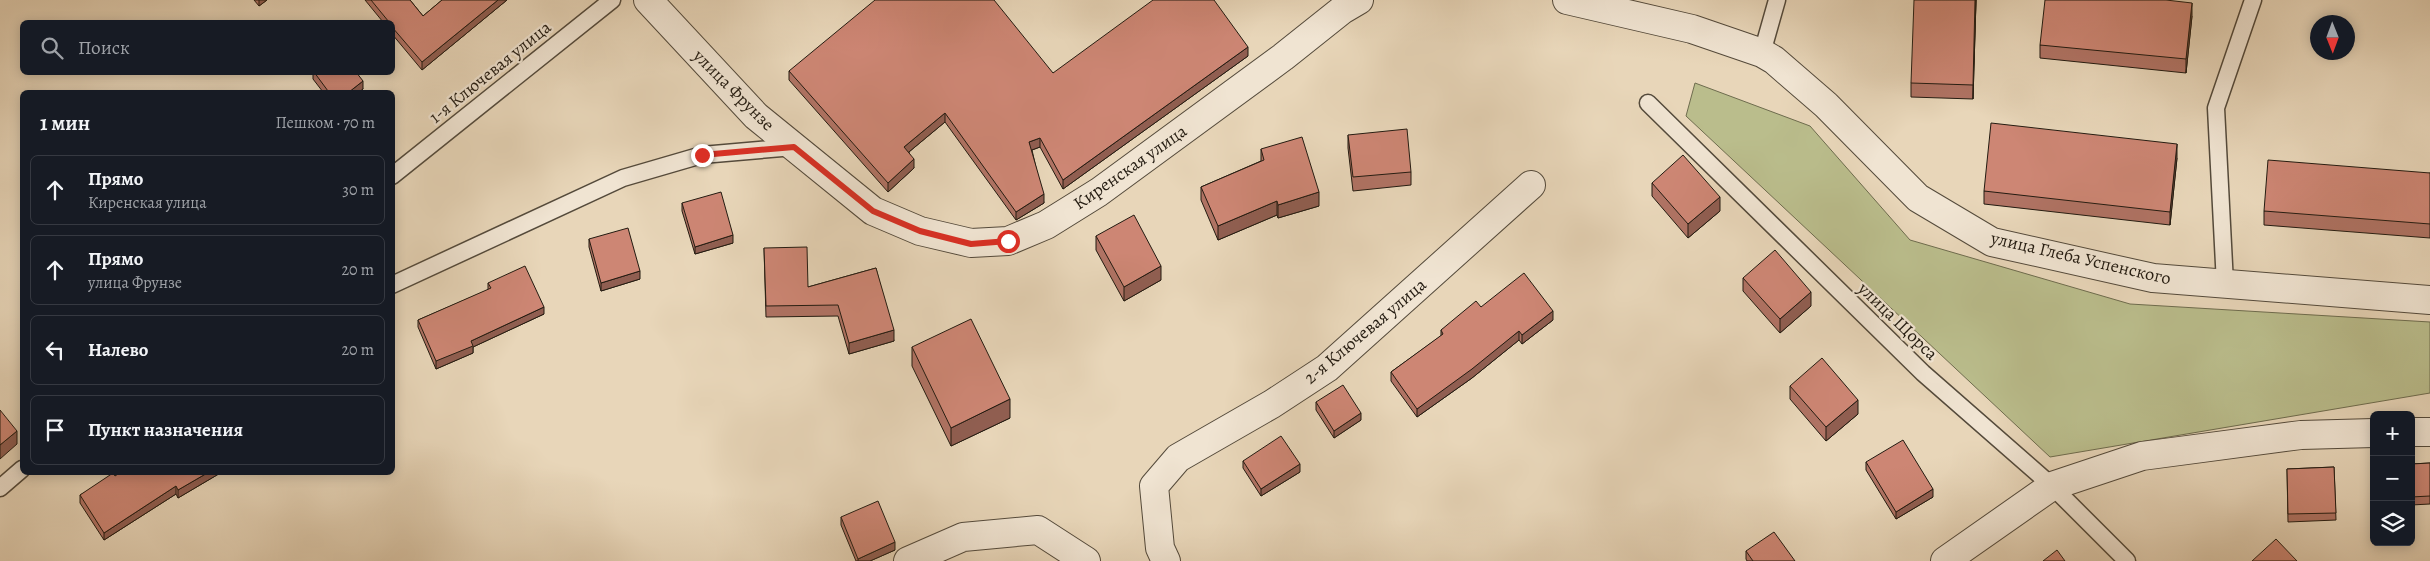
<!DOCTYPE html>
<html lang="ru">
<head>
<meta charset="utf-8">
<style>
	:root { --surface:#171b24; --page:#242831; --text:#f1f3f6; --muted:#9ea1a6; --line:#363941 }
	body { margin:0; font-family:Alegreya,serif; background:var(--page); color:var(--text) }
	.controls { position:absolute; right:15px; bottom:15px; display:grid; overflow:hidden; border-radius:8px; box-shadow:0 2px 12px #0003 }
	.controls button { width:45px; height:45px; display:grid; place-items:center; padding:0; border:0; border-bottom:1px solid var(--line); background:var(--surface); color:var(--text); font:25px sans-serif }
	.compass { position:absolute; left:2310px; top:15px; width:45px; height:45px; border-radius:50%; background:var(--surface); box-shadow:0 2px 12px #0003; rotate:179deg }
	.stop { position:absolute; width:15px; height:15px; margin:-11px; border:4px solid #d93025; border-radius:50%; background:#fff }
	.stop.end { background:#d93025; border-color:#fff; box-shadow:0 1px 5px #0008 }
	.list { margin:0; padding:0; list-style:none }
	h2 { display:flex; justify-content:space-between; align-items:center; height:65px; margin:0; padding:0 20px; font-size:21px }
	h2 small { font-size:16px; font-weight:400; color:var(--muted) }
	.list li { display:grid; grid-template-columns:32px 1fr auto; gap:15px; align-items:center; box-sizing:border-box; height:70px; margin:0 10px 10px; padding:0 10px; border:1px solid var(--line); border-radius:8px }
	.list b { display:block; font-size:19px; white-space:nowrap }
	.list p { margin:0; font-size:16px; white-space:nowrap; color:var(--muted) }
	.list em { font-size:16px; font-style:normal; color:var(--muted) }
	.icon { flex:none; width:28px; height:28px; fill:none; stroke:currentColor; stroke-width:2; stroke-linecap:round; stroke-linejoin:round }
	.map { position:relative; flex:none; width:2430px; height:561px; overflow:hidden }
	.search { position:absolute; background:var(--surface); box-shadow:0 2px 12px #0003; left:20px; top:20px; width:375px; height:55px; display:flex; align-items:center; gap:12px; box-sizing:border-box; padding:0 18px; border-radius:8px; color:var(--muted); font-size:19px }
	.panel { position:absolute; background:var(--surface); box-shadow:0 2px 12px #0003; left:20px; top:90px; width:375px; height:385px; border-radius:8px }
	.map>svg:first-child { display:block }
	.green { fill:#babd8c; stroke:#6e6c4e }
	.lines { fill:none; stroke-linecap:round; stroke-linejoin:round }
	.service-casing { stroke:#544a3b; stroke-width:19 }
	.minor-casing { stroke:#544a3b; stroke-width:30 }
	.tertiary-casing { stroke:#544a3b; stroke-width:30 }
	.service { stroke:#f0e4d2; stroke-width:16 }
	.minor { stroke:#f0e4d2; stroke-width:28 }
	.tertiary { stroke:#f0e4d2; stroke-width:28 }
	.wall { fill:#b07364; stroke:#231b11 }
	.shaded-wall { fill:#905e51; stroke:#231b11 }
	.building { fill:#cd8674; stroke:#231b11 }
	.route { stroke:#d93025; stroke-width:6 }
	.labels { text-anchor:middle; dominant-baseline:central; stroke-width:4.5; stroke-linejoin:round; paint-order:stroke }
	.street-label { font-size:18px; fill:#231b11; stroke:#f0e4d2 }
</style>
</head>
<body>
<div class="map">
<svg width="2430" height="561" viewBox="0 0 2430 561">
	<rect width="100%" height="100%" fill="#e8d6b9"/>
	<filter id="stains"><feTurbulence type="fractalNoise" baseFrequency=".004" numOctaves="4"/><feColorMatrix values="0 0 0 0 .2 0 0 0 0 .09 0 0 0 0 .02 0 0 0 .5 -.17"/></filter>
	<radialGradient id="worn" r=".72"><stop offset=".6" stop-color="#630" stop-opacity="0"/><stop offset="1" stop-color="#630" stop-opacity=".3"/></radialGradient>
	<!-- green -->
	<path class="green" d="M1695 83 1810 126 1910 240 2130 304 2430 322V393L2050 457 1686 116Z"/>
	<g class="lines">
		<defs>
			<g id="service">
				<path d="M1762 53 1777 0"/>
				<path d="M1648 103 1923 373 2052 486 2127 561"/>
				<path d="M392 176 612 0"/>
				<path d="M2225 284 2216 108 2253 0"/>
				<path d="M392 285 623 178 702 155 794 147"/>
				<path d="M0 488 22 469"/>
			</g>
			<g id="minor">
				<path d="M2411 432H2430"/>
				<path d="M908 561 963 537 1038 530 1086 561"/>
				<path d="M1166 561 1160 548 1154 486 1178 458 1272 404 1327 368 1531 185"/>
				<path d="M1945 561 2052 486 2142 456 2301 435 2374 433"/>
			</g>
			<g id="tertiary">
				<path d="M648 0 756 116 873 211 920 231 971 243 1008 241 1046 225 1099 192 1283 57 1342 10 1359 0"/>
				<path d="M1567 0 1692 29 1762 53 1774 60 1826 105 1918 198 1992 242 2153 278 2430 300"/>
			</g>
		</defs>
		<!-- service casing -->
		<use href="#service" class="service-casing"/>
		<!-- minor casing -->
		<use href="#minor" class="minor-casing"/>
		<!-- tertiary casing -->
		<use href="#tertiary" class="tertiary-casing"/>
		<!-- service -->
		<use href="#service" class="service"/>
		<!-- minor -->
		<use href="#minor" class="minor"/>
		<!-- tertiary -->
		<use href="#tertiary" class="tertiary"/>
	</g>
	<!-- wall -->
	<g class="wall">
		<path d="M254 0H267L259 6Z"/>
		<path d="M365 0H410L423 16 442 0H507L422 70 392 34V22H383Z"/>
		<path d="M1976 0 1973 99 1911 97V83Z"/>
		<path d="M2192 16 2186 73 2040 58V45Z"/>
		<path d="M1248 56 1063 189 1040 147 1032 150 1044 203 1016 220 945 122 909 152 914 168 888 192 789 80V71L1053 73Z"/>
		<path d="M313 72H356L363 89 359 92H323L313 79Z"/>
		<path d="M1348 135 1411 172V185L1353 191 1348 148Z"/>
		<path d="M1261 149 1319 206 1278 218 1277 215 1218 240 1201 200V187L1261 161Z"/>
		<path d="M2177 158 2170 225 1984 204V191Z"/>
		<path d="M2430 173V238L2264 225V211Z"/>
		<path d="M1652 183 1720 211 1688 238 1652 196Z"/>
		<path d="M682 203 733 243 695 254 682 211Z"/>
		<path d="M1096 236 1161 280 1124 301 1096 250Z"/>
		<path d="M589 239 640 279 601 291 589 247Z"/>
		<path d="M764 248 808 287 876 268 894 341 849 354 838 316 766 317Z"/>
		<path d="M1743 278 1811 306 1780 333 1743 291Z"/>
		<path d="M488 283 544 314 473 347V353L436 369 418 327V320L488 290Z"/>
		<path d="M1481 307 1553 320 1522 344 1519 340 1472 378 1417 417 1391 381V372L1441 336V330Z"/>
		<path d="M912 347 1010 418 951 446 912 366Z"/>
		<path d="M1790 386 1858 414 1826 441 1790 399Z"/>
		<path d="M1316 402 1361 420 1334 438 1316 410Z"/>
		<path d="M1243 461 1300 472 1261 496 1243 468Z"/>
		<path d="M1866 462 1933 497 1896 519 1866 470Z"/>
		<path d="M2430 463V504L2411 505V464Z"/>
		<path d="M2334 467 2336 520 2288 522 2287 469Z"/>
		<path d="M222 472 178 498 176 494 104 540 80 503V495L115 476Z"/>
		<path d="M841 517 895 550 870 561H856L841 525Z"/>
		<path d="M1746 551 1795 561H1747L1746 559Z"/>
	</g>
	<!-- shaded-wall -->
	<g class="shaded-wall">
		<path d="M259 0H267L259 6Z"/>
		<path d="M498 0H507L422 70V62Z"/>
		<path d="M1976 0 1973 99V85Z"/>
		<path d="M2192 3V16L2186 73V59Z"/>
		<path d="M1248 47V56L1063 189V180Z"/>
		<path d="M363 81V89L359 92H349Z"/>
		<path d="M945 113V122L904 156V147Z"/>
		<path d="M1040 138V147L1029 151V142Z"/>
		<path d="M2177 144V158L2170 225V212Z"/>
		<path d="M914 159V168L888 192V183Z"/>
		<path d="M1319 192V206L1278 218V205Z"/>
		<path d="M1044 194V203L1016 220V212Z"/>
		<path d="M1720 197V211L1688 238V224Z"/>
		<path d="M1277 201V215L1218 240V226Z"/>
		<path d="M733 235V243L695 254V247Z"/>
		<path d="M1161 266V280L1124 301V287Z"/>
		<path d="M640 271V279L601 291V283Z"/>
		<path d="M1811 292V306L1780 333V319Z"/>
		<path d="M544 307V314L473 347V353L436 369V361L471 341Z"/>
		<path d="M1553 311V320L1522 344V335Z"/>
		<path d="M894 330V341L849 354V343Z"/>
		<path d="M1519 331V340L1472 378 1417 417V409Z"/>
		<path d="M1010 399V418L951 446V428Z"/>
		<path d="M1858 400V414L1826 441V427Z"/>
		<path d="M1361 413V420L1334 438V431Z"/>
		<path d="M17 431V444L0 459V445Z"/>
		<path d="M1300 464V472L1261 496V489Z"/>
		<path d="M209 472H222L178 498V490Z"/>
		<path d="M176 486V494L104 540V533Z"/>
		<path d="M1933 489V497L1896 519V512Z"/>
		<path d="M895 542V550L870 561H858V559Z"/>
	</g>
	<!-- building -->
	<g class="building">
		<path d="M371 0H410L423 16 442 0H498L422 62 392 27V22H389Z"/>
		<path d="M875 0H994L1053 73 1153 0H1214L1248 47 1063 180 1040 138 1029 142 1044 194 1016 212 945 113 904 147 914 159 888 183 789 71Z"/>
		<path d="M1914 0H1975L1973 85 1911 83Z"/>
		<path d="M2045 0H2166L2192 3 2186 59 2040 45Z"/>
		<path d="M314 72H356L363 81 349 92H327L328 91Z"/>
		<path d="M1991 123 2177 144 2170 212 1984 191Z"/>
		<path d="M1407 129 1411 172 1353 177 1348 135Z"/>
		<path d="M1302 137 1319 192 1278 205 1277 201 1218 226 1201 187 1264 160 1261 149Z"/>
		<path d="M1683 155 1720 197 1688 224 1652 183Z"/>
		<path d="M2268 160 2430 173V224L2264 211Z"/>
		<path d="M721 192 733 235 695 247 682 203Z"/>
		<path d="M1134 215 1161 266 1124 287 1096 236Z"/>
		<path d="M628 228 640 271 601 283 589 239Z"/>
		<path d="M807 247 808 287 876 268 894 330 849 343 838 305 766 306 764 248Z"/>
		<path d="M1775 250 1811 292 1780 319 1743 278Z"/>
		<path d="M525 266 544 307 471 341 473 346 436 361 418 320 491 288 488 283Z"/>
		<path d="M1524 273 1553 311 1522 335 1519 331 1472 369 1417 409 1391 372 1443 334 1441 330 1476 301 1481 307Z"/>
		<path d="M971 319 1010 399 951 428 912 347Z"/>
		<path d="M1822 358 1858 400 1826 427 1790 386Z"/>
		<path d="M1343 385 1361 413 1334 431 1316 402Z"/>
		<path d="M0 410 17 431 0 445Z"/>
		<path d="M1281 436 1300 464 1261 489 1243 461Z"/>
		<path d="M1903 440 1933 489 1896 512 1866 462Z"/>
		<path d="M2430 463V496L2411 497V464Z"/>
		<path d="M2334 467 2336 513 2288 514 2287 469Z"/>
		<path d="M121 472H209L178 490 176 486 104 533 80 495 113 473 115 476Z"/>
		<path d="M878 501 895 542 858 559 841 517Z"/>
		<path d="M1774 532 1795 561H1753L1746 551Z"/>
		<path d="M2276 539 2297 561H2252Z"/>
		<path d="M2057 550 2065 561H2043Z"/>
	</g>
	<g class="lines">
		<!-- route -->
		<path class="route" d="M702 155 794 147 873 211 920 231 971 244 1008 241"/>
	</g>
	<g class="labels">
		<!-- street labels -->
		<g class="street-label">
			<text transform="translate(490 72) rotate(-39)">1-я Ключевая улица</text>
			<text transform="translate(734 90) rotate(45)">улица Фрунзе</text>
			<text transform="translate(1130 167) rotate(-35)">Киренская улица</text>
			<text transform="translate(2081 258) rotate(13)">улица Глеба Успенского</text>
			<text transform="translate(1898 321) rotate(44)">улица Щорса</text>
			<text transform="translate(1365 331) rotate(-40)">2-я Ключевая улица</text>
		</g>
	</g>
	<rect width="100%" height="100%" filter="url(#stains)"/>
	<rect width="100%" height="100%" fill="url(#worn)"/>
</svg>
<div class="controls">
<button>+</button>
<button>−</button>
<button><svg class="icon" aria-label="layers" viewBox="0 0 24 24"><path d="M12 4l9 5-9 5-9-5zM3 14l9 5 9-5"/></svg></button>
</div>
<svg class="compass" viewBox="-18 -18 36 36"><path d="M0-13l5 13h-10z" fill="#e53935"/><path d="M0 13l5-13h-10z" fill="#9ea1a6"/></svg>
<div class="stop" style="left:1008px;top:241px"></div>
<div class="stop end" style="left:702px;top:155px"></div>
<div class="search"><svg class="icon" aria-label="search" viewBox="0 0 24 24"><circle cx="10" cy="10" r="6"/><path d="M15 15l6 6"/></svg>Поиск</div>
<section class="panel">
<h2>1 мин<small>Пешком · 70 m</small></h2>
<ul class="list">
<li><svg class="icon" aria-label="ahead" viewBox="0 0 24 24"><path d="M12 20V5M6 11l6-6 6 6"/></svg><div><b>Прямо</b><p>Киренская улица</p></div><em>30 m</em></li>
<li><svg class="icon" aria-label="ahead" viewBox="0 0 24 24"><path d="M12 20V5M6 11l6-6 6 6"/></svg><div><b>Прямо</b><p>улица Фрунзе</p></div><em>20 m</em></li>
<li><svg class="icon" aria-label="left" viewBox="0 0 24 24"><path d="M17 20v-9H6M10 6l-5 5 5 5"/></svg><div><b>Налево</b></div><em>20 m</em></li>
<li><svg class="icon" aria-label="arrive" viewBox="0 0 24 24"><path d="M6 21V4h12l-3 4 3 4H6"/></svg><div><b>Пункт назначения</b></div></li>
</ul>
</section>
</div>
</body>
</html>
